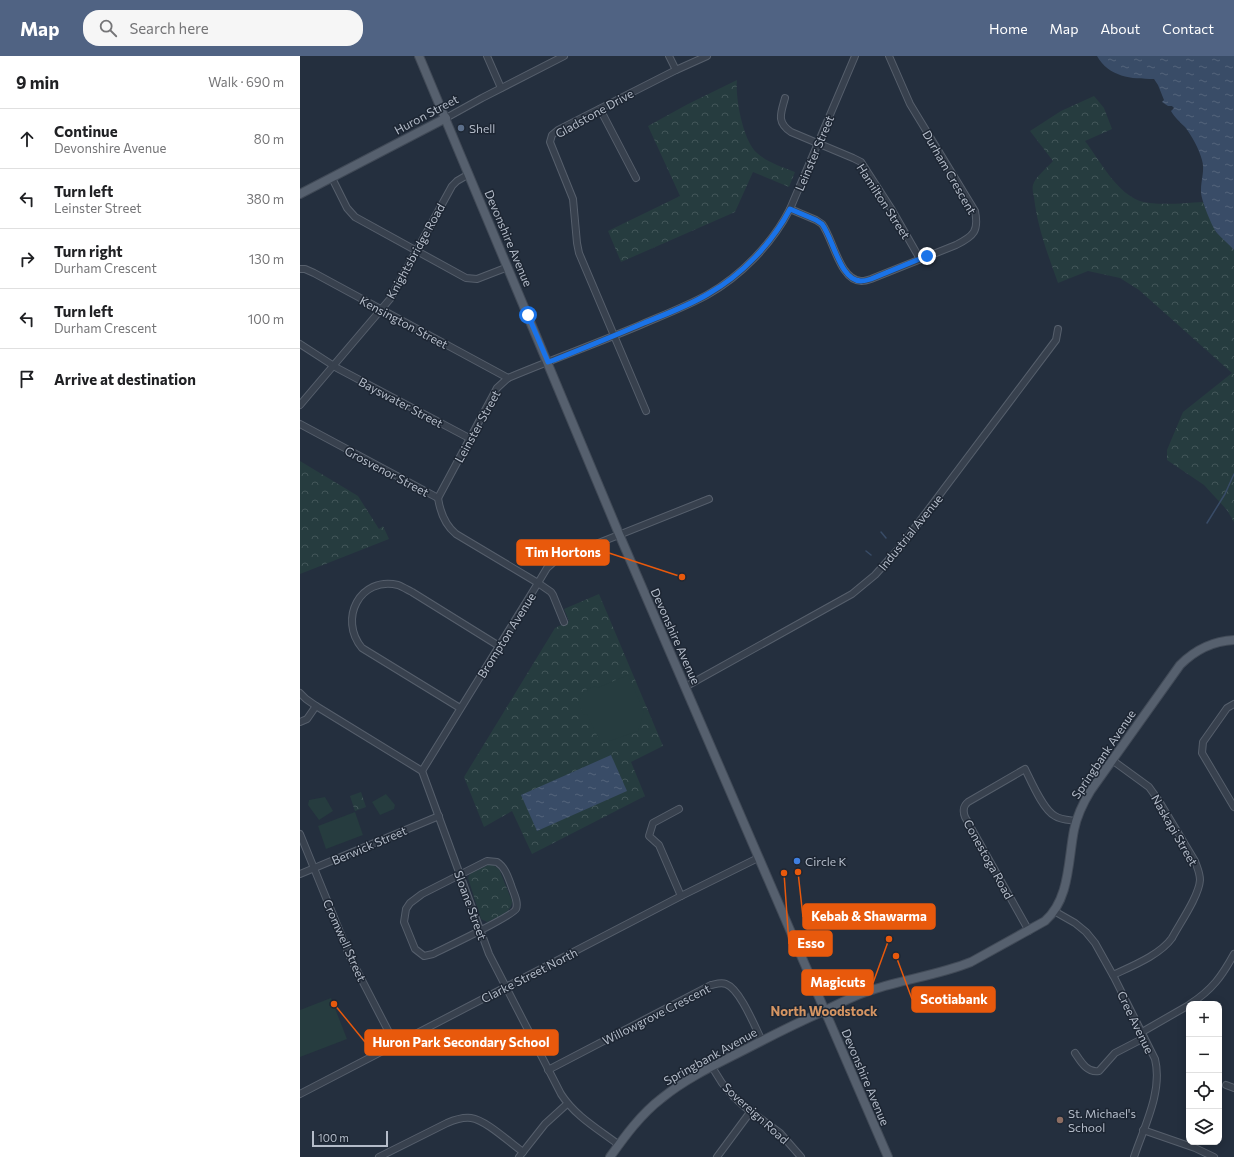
<!DOCTYPE html>
<html lang="en">
<head>
<meta charset="utf-8">
<style>
	:root { --surface:#fff; --page:#f6f6f6; --text:#202124; --muted:#757577; --line:#e0e0e0; --accent:#506383 }
	body { margin:0; font-family:Commissioner,sans-serif; background:var(--page); color:var(--text) }
	.controls { position:absolute; right:12px; bottom:12px; display:grid; overflow:hidden; border-radius:8px; box-shadow:0 2px 10px #0003 }
	.controls button { width:36px; height:36px; display:grid; place-items:center; padding:0; border:0; border-bottom:1px solid var(--line); background:var(--surface); color:var(--text); font:20px sans-serif }
	.scale { position:absolute; left:12px; bottom:10px; width:76px; box-sizing:border-box; padding-left:4px; border:2px solid #b4bcc9; border-top:0; font-size:11px; line-height:14px; white-space:nowrap; color:#b4bcc9; -webkit-text-stroke:3px #1d2633; paint-order:stroke }
	.stop { position:absolute; width:12px; height:12px; margin:-9px; border:3px solid #1a73e8; border-radius:50%; background:#fff }
	.stop.end { background:#1a73e8; border-color:#fff; box-shadow:0 1px 4px #0008 }
	.list { margin:0; padding:0; list-style:none }
	h2 { display:flex; justify-content:space-between; align-items:center; height:52px; margin:0; padding:0 16px; font-size:17px }
	h2 small { font-size:13px; font-weight:400; color:var(--muted) }
	.list li { display:grid; grid-template-columns:26px 1fr auto; gap:12px; align-items:center; box-sizing:border-box; height:60px; padding:0 16px; border-top:1px solid var(--line) }
	.list b { display:block; font-size:15px; white-space:nowrap }
	.list p { margin:0; font-size:13px; white-space:nowrap; color:var(--muted) }
	.list em { font-size:13px; font-style:normal; color:var(--muted) }
	.icon { flex:none; width:22px; height:22px; fill:none; stroke:currentColor; stroke-width:2; stroke-linecap:round; stroke-linejoin:round }
	.map { position:relative; flex:none; width:934px; height:1101px; overflow:hidden }
	header { display:flex; align-items:center; gap:24px; box-sizing:border-box; height:56px; padding:0 20px; background:var(--accent); color:#fff }
	header strong { font-size:19px }
	nav { display:flex; gap:22px; margin-inline-start:auto; font-size:14px }
	.search { width:280px; height:36px; background:var(--page); display:flex; align-items:center; gap:10px; box-sizing:border-box; padding:0 14px; border-radius:16px; color:var(--muted); font-size:15px }
	main { display:flex }
	aside { flex:1; background:var(--surface) }
	.map>svg:first-child { display:block }
	.forest { fill:url(#forest-crowns) }
	.pitch { fill:#263c3f }
	.water { fill:url(#water-ripples) }
	.lines { fill:none; stroke-linecap:round; stroke-linejoin:round }
	.stream { stroke:#394c67; stroke-width:1.5 }
	.minor-casing { stroke:#565f6c; stroke-width:8 }
	.major-casing { stroke:#414a57; stroke-width:10 }
	.minor { stroke:#38414e; stroke-width:6 }
	.major { stroke:#56606e; stroke-width:8 }
	.route { stroke:#1a73e8; stroke-width:5 }
	.service-dot { fill:#5c6f8a; stroke:#1d2633; stroke-width:1.5 }
	.shop-dot { fill:#3f7fe0; stroke:#1d2633; stroke-width:1.5 }
	.education-dot { fill:#8d6e63; stroke:#1d2633; stroke-width:1.5 }
	.labels { text-anchor:middle; dominant-baseline:central; stroke-width:3; stroke-linejoin:round; paint-order:stroke }
	.street-label { font-size:12px; fill:#b4bcc9; stroke:#1d2633 }
	.poi-label { font-size:12px; fill:#b4bcc9; stroke:#1d2633; text-anchor:start }
	.neighbourhood-label { font-size:13px; font-weight:bold; fill:#d59563; stroke:#1d2633 }
	.leader { fill:none; stroke:#e8590c; stroke-width:1.5 }
	.callout-dot { fill:#e8590c; stroke:#1d2633; stroke-width:1.5 }
	.callout { fill:#e8590c; stroke:#e8590c; stroke-width:1.5 }
	.callout-label { font-size:13px; text-anchor:middle; font-weight:bold; fill:#fff }
</style>
</head>
<body>
<header>
<strong>Map</strong>
<div class="search"><svg class="icon" aria-label="search" viewBox="0 0 24 24"><circle cx="10" cy="10" r="6"/><path d="M15 15l6 6"/></svg>Search here</div>
<nav><a>Home</a><a>Map</a><a>About</a><a>Contact</a></nav>
</header>
<main>
<aside>
<h2>9 min<small>Walk · 690 m</small></h2>
<ul class="list">
<li><svg class="icon" aria-label="ahead" viewBox="0 0 24 24"><path d="M12 20V5M6 11l6-6 6 6"/></svg><div><b>Continue</b><p>Devonshire Avenue</p></div><em>80 m</em></li>
<li><svg class="icon" aria-label="left" viewBox="0 0 24 24"><path d="M17 20v-9H6M10 6l-5 5 5 5"/></svg><div><b>Turn left</b><p>Leinster Street</p></div><em>380 m</em></li>
<li><svg class="icon" aria-label="right" viewBox="0 0 24 24"><path d="M7 20v-9h11M14 6l5 5-5 5"/></svg><div><b>Turn right</b><p>Durham Crescent</p></div><em>130 m</em></li>
<li><svg class="icon" aria-label="left" viewBox="0 0 24 24"><path d="M17 20v-9H6M10 6l-5 5 5 5"/></svg><div><b>Turn left</b><p>Durham Crescent</p></div><em>100 m</em></li>
<li><svg class="icon" aria-label="arrive" viewBox="0 0 24 24"><path d="M6 21V4h12l-3 4 3 4H6"/></svg><div><b>Arrive at destination</b></div></li>
</ul>
</aside>
<div class="map">
<svg width="934" height="1101" viewBox="0 0 934 1101">
	<defs>
		<pattern id="forest-crowns" width="20" height="18" patternUnits="userSpaceOnUse"><rect width="20" height="18" fill="#263c3f"/><path d="M2 6a3 3 0 1 1 6 0M12 15a3 3 0 1 1 6 0" fill="none" stroke="#435659"/></pattern>
		<pattern id="water-ripples" width="26" height="14" patternUnits="userSpaceOnUse"><rect width="26" height="14" fill="#394c67"/><path d="M2 4q2-2 4 0t4 0M15 11q2-2 4 0t4 0" fill="none" stroke="#53647b"/></pattern>
	</defs>
	<rect width="100%" height="100%" fill="#242f3e"/>
	<!-- forest -->
	<g class="forest">
		<path d="M437 24C435 41 443 85 457 97 467 106 482 111 495 116L489 131 453 116 435 156 321 206 308 175 380 140 348 70 388 48Z"/>
		<path d="M794 40 804 52 812 73 785 85C802 107 820 145 850 147 867 149 886 147 903 146L916 176 928 186 934 194V466L927 454 904 429 867 404V394L883 356 932 317 839 234 820 222 788 215 758 227C748 199 737 170 734 141 733 137 732 132 733 129 735 121 747 112 753 105L730 75 761 55Z"/>
		<path d="M0 405 58 440 79 473 83 470 89 483 0 518Z"/>
		<path d="M299 538 363 690 331 706 345 740 232 798 212 755 184 771 164 721 255 572 269 565 264 553Z"/>
		<path d="M61 736 66 751 55 755 50 740Z"/>
		<path d="M188 809H193L199 813 212 845C213 856 196 862 187 866L181 863 168 822 170 818Z"/>
	</g>
	<!-- pitch -->
	<g class="pitch">
		<path d="M328 619 344 655 338 675 301 688 287 658 284 659 278 647 285 634 296 630 297 632Z"/>
		<path d="M86 738 95 749 94 753 80 759 72 746Z"/>
		<path d="M25 741 33 755 19 764 8 749 9 744Z"/>
		<path d="M55 756 63 779 26 793 18 770Z"/>
		<path d="M31 942 47 983 0 1001V954Z"/>
	</g>
	<!-- water -->
	<g class="water">
		<path d="M797 0H934V194C929 188 922 183 917 177 912 171 900 142 901 134 901 124 905 114 902 104 899 93 892 80 885 71 880 66 875 62 871 55L874 52 872 50H868L862 46 864 44 858 29 854 23C831 23 809 21 797 0Z"/>
		<path d="M311 699 327 735 237 775 221 739Z"/>
	</g>
	<g class="lines">
		<!-- stream -->
		<g class="stream">
			<path d="M907 467 925 438 934 418"/>
			<path d="M581 476 586 482"/>
			<path d="M566 495 571 499"/>
		</g>
		<defs>
			<g id="minor">
				<path d="M187 0 201 32"/>
				<path d="M369 0 376 14"/>
				<path d="M485 42C481 57 476 66 491 76L553 102 561 106 592 154 620 203"/>
				<path d="M300 53 336 122"/>
				<path d="M146 62 182 42 264 0"/>
				<path d="M32 122 47 152 55 161 166 222 177 223 208 211"/>
				<path d="M490 153 516 164 522 168C533 182 540 226 562 225 565 225 568 224 571 223L656 189C674 180 679 175 675 155L610 48 589 0"/>
				<path d="M0 213H5L14 217 208 322"/>
				<path d="M0 288 37 312 169 382"/>
				<path d="M0 349 90 243 152 130 157 125 169 118"/>
				<path d="M346 355 279 197 277 187 273 143 250 86 252 79 258 74 376 14 407 0"/>
				<path d="M0 368 138 442"/>
				<path d="M138 442 197 332 208 322C251 304 295 288 338 270 361 260 385 251 407 239 441 220 472 188 490 153L555 0"/>
				<path d="M138 442C140 455 145 469 156 478L238 527 251 536 253 539 264 566"/>
				<path d="M385 631 552 538 575 519 601 490 750 292 756 284 758 273"/>
				<path d="M0 637 6 643 16 650 122 715 189 898 261 1038C275 1060 298 1073 319 1089"/>
				<path d="M934 648 927 652 903 686 902 697 934 751"/>
				<path d="M160 652 62 592C38 563 60 520 98 529 103 531 108 534 112 536L199 590"/>
				<path d="M0 666 7 663 16 650"/>
				<path d="M812 704 849 731 859 745 895 805C897 811 900 817 900 824 899 840 880 867 872 882 860 899 832 910 813 919"/>
				<path d="M122 715 238 527 247 512 256 504 409 443"/>
				<path d="M379 753 353 767 349 780 359 789 381 840"/>
				<path d="M0 778 51 903 95 988"/>
				<path d="M187 805 197 806C205 811 208 821 211 829 213 836 219 846 216 853 213 860 145 892 133 898L124 900 115 893 104 866 106 853 110 847 122 838Z"/>
				<path d="M0 818 139 760"/>
				<path d="M754 855 775 867 786 876 795 887 814 921 855 1003C863 1035 844 1071 834 1101"/>
				<path d="M729 875 665 761C663 756 663 750 668 746L725 713C731 725 743 754 755 760 761 764 770 764 776 765"/>
				<path d="M890 948C912 934 922 920 934 898"/>
				<path d="M842 976 889 949"/>
				<path d="M775 997C781 1006 787 1017 799 1015L815 997 844 982"/>
				<path d="M412 1011 422 1027 433 1040 445 1051 480 1077 501 1101"/>
				<path d="M248 1014 411 929C416 928 421 926 426 928 440 933 455 971 462 985"/>
				<path d="M926 1029 934 1032"/>
				<path d="M0 1038 381 840 458 802"/>
				<path d="M843 1074 895 1092 914 1101"/>
				<path d="M79 1101 147 1067C154 1064 163 1061 171 1062 186 1064 210 1087 223 1096"/>
				<path d="M219 1101 245 1068 267 1048"/>
				<path d="M417 1101 451 1055"/>
			</g>
			<g id="major">
				<path d="M119 0 319 478 588 1101"/>
				<path d="M0 138 146 62"/>
				<path d="M310 1101C325 1080 341 1058 362 1042 388 1021 419 1007 448 992 473 979 499 966 524 955 540 947 555 939 572 934 604 923 639 919 671 906L745 865C770 843 768 804 774 774 777 759 783 747 791 734L880 609C895 594 913 585 934 584"/>
			</g>
		</defs>
		<!-- minor casing -->
		<use href="#minor" class="minor-casing"/>
		<!-- major casing -->
		<use href="#major" class="major-casing"/>
		<!-- minor -->
		<use href="#minor" class="minor"/>
		<!-- major -->
		<use href="#major" class="major"/>
	</g>
	<g class="lines">
		<!-- route -->
		<path class="route" d="M228 259 248 306 254 304C284 292 314 280 344 267 366 258 388 250 408 238 442 219 472 187 490 153L516 164 522 168C533 182 540 225 561 225 564 225 568 224 571 223L627 200"/>
	</g>
	<!-- markers -->
	<circle class="service-dot" cx="161" cy="72" r="4"/>
	<circle class="shop-dot" cx="497" cy="805" r="4"/>
	<circle class="education-dot" cx="760" cy="1064" r="4"/>
	<g class="labels">
		<!-- street labels -->
		<g class="street-label">
			<text transform="translate(294 57) rotate(-29)">Gladstone Drive</text>
			<text transform="translate(126 58) rotate(-28)">Huron Street</text>
			<text transform="translate(514 97) rotate(-67)">Leinster Street</text>
			<text transform="translate(650 116) rotate(60)">Durham Crescent</text>
			<text transform="translate(584 145) rotate(57)">Hamilton Street</text>
			<text transform="translate(209 182) rotate(67)">Devonshire Avenue</text>
			<text transform="translate(115 195) rotate(-61)">Knightsbridge Road</text>
			<text transform="translate(104 266) rotate(28)">Kensington Street</text>
			<text transform="translate(101 346) rotate(28)">Bayswater Street</text>
			<text transform="translate(177 370) rotate(-61)">Leinster Street</text>
			<text transform="translate(87 415) rotate(28)">Grosvenor Street</text>
			<text transform="translate(610 476) rotate(-51)">Industrial Avenue</text>
			<text transform="translate(206 579) rotate(-58)">Brompton Avenue</text>
			<text transform="translate(376 580) rotate(66)">Devonshire Avenue</text>
			<text transform="translate(803 698) rotate(-56)">Springbank Avenue</text>
			<text transform="translate(875 774) rotate(60)">Naskapi Street</text>
			<text transform="translate(69 789) rotate(-23)">Berwick Street</text>
			<text transform="translate(689 803) rotate(61)">Conestoga Road</text>
			<text transform="translate(171 849) rotate(70)">Sloane Street</text>
			<text transform="translate(45 884) rotate(66)">Cromwell Street</text>
			<text transform="translate(229 919) rotate(-27)">Clarke Street North</text>
			<text transform="translate(356 958) rotate(-27)">Willowgrove Crescent</text>
			<text transform="translate(836 966) rotate(64)">Cree Avenue</text>
			<text transform="translate(410 1000) rotate(-29)">Springbank Avenue</text>
			<text transform="translate(566 1021) rotate(67)">Devonshire Avenue</text>
			<text transform="translate(456 1057) rotate(42)">Sovereign Road</text>
		</g>
		<!-- poi labels -->
		<g class="poi-label">
			<text x="169" y="72">Shell</text>
			<text x="505" y="805">Circle K</text>
			<text x="768" y="1057">St. Michael's<tspan x="768" dy="14">School</tspan></text>
		</g>
		<!-- neighbourhood labels -->
		<g class="neighbourhood-label">
			<text x="524" y="955">North Woodstock</text>
		</g>
	</g>
	<!-- callouts -->
	<path class="leader" d="M382 521L309 497M498 816L503 861M484 817L489 888M589 883L573 927M596 900L612 943M34 948L65 986"/>
	<g class="callout-dot">
		<circle cx="382" cy="521" r="4"/>
		<circle cx="498" cy="816" r="4"/>
		<circle cx="484" cy="817" r="4"/>
		<circle cx="589" cy="883" r="4"/>
		<circle cx="596" cy="900" r="4"/>
		<circle cx="34" cy="948" r="4"/>
	</g>
	<g class="callout">
		<rect x="217" y="484" width="92" height="25" rx="4"/>
		<rect x="503" y="848" width="132" height="25" rx="4"/>
		<rect x="489" y="875" width="43" height="25" rx="4"/>
		<rect x="502" y="914" width="71" height="25" rx="4"/>
		<rect x="612" y="931" width="83" height="25" rx="4"/>
		<rect x="65" y="974" width="193" height="25" rx="4"/>
	</g>
	<g class="callout-label">
		<text x="263" y="501">Tim Hortons</text>
		<text x="569" y="865">Kebab &amp; Shawarma</text>
		<text x="511" y="892">Esso</text>
		<text x="538" y="931">Magicuts</text>
		<text x="654" y="948">Scotiabank</text>
		<text x="161" y="991">Huron Park Secondary School</text>
	</g>
</svg>
<div class="controls">
<button>+</button>
<button>−</button>
<button><svg class="icon" aria-label="locate" viewBox="0 0 24 24"><circle cx="12" cy="12" r="6"/><path d="M12 2v4M12 18v4M2 12h4M18 12h4"/></svg></button>
<button><svg class="icon" aria-label="layers" viewBox="0 0 24 24"><path d="M12 4l9 5-9 5-9-5zM3 14l9 5 9-5"/></svg></button>
</div>
<div class="scale">100 m</div>
<div class="stop" style="left:228px;top:259px"></div>
<div class="stop end" style="left:627px;top:200px"></div>
</div>
</main>
</body>
</html>
